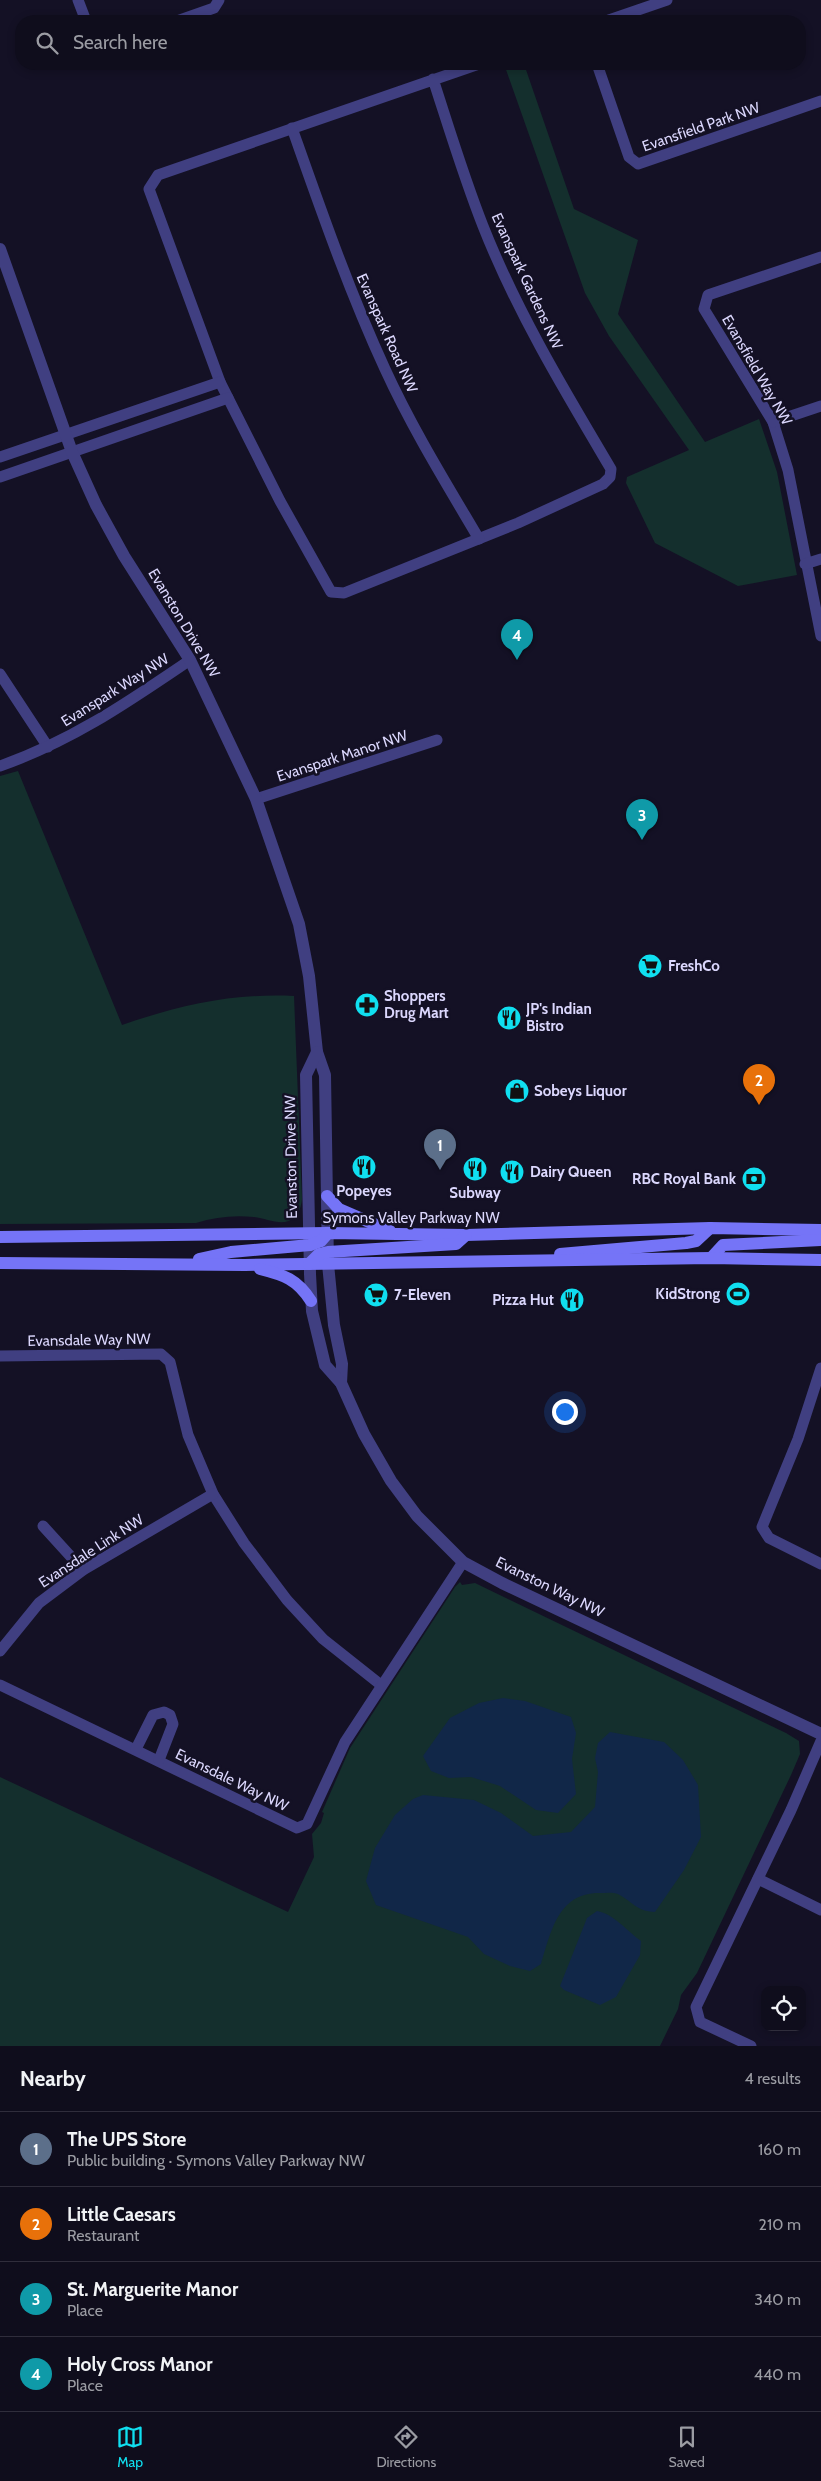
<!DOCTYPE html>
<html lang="en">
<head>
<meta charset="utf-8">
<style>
	:root { --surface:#0f0d1c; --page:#1d1b29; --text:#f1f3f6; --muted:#9b9ca3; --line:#2f2d3b; --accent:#10dff0 }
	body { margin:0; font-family:Cabin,sans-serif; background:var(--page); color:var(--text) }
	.controls { position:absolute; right:15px; bottom:15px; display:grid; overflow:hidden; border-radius:10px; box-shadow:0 2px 8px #0003 }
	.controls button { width:45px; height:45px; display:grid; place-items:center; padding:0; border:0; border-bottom:1px solid var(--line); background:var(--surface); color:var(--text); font:25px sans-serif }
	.you { position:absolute; left:564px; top:1411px; width:18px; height:18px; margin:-12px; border:4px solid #fff; border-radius:50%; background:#1a73e8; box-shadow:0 0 0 8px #1a73e833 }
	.badge { display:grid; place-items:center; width:32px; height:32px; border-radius:50%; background:var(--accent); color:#fff; font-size:16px; font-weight:700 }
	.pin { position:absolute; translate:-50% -41px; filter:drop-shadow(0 1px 2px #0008) }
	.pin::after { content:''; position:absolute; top:26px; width:18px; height:15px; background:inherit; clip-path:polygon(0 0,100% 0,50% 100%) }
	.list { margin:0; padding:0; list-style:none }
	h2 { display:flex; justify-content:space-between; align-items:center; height:65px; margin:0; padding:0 20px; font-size:21px }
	h2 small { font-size:16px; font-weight:400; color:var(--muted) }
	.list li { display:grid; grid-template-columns:32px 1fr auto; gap:15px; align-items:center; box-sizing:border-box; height:75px; padding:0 20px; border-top:1px solid var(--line) }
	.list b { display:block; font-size:19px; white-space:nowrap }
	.list p { margin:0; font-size:16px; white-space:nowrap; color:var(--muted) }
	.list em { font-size:16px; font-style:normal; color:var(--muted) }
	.icon { flex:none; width:28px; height:28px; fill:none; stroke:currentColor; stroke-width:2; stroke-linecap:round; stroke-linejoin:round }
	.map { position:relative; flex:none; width:821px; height:2046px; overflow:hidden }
	.search { position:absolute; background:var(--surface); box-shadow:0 2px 8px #0003; left:15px; right:15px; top:15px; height:55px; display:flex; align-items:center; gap:12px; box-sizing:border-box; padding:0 18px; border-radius:20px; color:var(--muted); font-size:19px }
	.sheet { height:365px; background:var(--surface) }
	nav { display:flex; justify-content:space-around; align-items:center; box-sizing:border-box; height:70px; border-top:1px solid var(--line); background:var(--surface); font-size:14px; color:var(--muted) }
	nav a { display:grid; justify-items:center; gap:2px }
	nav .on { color:var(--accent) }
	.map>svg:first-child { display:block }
	.green { fill:#142f2d }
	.water { fill:#112748 }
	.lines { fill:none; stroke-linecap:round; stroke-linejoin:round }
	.minor { stroke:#403f81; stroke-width:11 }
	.tertiary { stroke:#403f81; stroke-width:12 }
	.secondary { stroke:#7574f7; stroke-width:12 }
	.labels { text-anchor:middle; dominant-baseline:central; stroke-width:5; stroke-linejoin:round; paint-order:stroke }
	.street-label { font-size:15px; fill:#dbd7fd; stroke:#141125 }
	.poi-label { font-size:15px; font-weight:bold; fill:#dbd7fd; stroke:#141125; text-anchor:start }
</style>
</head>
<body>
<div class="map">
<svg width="821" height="2046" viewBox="0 0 821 2046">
	<rect width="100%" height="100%" fill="#141125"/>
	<!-- green -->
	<g class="green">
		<path d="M504 64H524L574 209 638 240 618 314 705 442 759 419 777 472 797 575 738 586 655 543 626 483 627 477 689 450 609 336 585 293Z"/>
		<path d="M18 771 122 1025C180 1005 232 993 294 996L302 1199C301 1209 297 1220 285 1222 274 1223 264 1218 254 1217 234 1215 215 1217 196 1223L0 1224V776Z"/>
		<path d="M460 1582 462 1585 475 1583 786 1733 799 1741 800 1754 791 1775 697 1973 681 1995 678 2009 660 2046H0V1777L288 1912 314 1857 312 1834 321 1823 324 1813 322 1812 350 1748 455 1587Z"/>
	</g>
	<!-- water -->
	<g class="water">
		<path d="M503 1698 525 1701 571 1717 576 1733 572 1759 576 1794 558 1813 536 1810 500 1786 471 1777 449 1778 431 1771 423 1756 450 1718 479 1703Z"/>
		<path d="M610 1732 664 1742 683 1760 698 1785 701 1837 684 1870 655 1912C636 1911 633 1902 618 1894 613 1892 605 1893 599 1893 558 1893 551 1932 541 1964L530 1971 510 1966 484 1954 468 1937 376 1905 366 1881 375 1848 395 1815 413 1799 423 1795 474 1800 501 1813 533 1836 571 1832 595 1807 598 1772 595 1758 598 1743Z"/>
		<path d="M597 1911C614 1914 627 1931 641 1941L640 1955 616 1997 600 2005 564 1990 560 1986 587 1918Z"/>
	</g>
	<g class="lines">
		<!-- minor -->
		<g class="minor">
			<path d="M78 0 86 21"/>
			<path d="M177 21 214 8 219 0"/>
			<path d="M606 21 667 0"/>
			<path d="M597 64 629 157 638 164 821 101"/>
			<path d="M433 79C449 128 464 178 483 226 517 312 564 390 611 469L610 477 603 484 518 523 344 593 331 592 280 501 220 382 149 189 158 175 479 64"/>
			<path d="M292 128C321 210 349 291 385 369 412 428 446 483 479 539"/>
			<path d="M821 257 708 295 704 309 773 422 788 470 821 636"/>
			<path d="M773 422 821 406"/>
			<path d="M0 457 220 382"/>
			<path d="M0 477 228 398"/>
			<path d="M805 564 821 559"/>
			<path d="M0 674 48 747"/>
			<path d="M0 766C72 741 128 702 190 660"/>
			<path d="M256 799 437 740"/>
			<path d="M0 1356 161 1354 170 1362 188 1435 213 1494 244 1543 287 1600 323 1639 381 1685"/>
			<path d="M821 1368 798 1439 762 1527 769 1538 821 1564"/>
			<path d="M43 1526 83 1570"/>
			<path d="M0 1651 39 1603 83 1570 213 1494"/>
			<path d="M0 1685 297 1828 307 1824 345 1742 463 1562"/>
			<path d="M136 1749 153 1715 164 1712 170 1715 173 1724 159 1760"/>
			<path d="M758 1879 821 1910"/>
			<path d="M751 2046 700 2022 696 2007 791 1810 821 1741"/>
		</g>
		<!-- tertiary -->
		<g class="tertiary">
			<path d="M0 249 72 452 96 505 124 556 190 660 256 799 299 924 309 976 317 1052 325 1075 328 1264 334 1325 342 1364 341 1383"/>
			<path d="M317 1052 306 1075 310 1274 312 1311 325 1365 341 1383 364 1434 391 1481 417 1516 463 1562 502 1583 821 1734"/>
		</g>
		<!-- secondary -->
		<g class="secondary">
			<path d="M327 1196 339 1209 390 1231"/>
			<path d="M0 1237 328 1233 466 1235 710 1228 821 1230"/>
			<path d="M560 1254 686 1243 696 1241 710 1228"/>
			<path d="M711 1258 723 1245 821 1240"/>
			<path d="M199 1259 231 1252 310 1245 321 1241 328 1233"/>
			<path d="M0 1263 245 1265 711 1258 821 1260"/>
			<path d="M309 1264 319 1254 328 1252 456 1244 466 1235"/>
			<path d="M260 1269C284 1275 297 1279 311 1301"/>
		</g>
	</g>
	<!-- icons -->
	<defs>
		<symbol id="supermarket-disc" viewBox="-11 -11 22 22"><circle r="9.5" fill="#10dff0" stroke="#141125"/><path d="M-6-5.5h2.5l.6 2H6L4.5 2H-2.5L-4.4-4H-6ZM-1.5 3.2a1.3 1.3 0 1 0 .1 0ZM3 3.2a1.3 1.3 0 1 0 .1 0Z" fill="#111"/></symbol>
		<symbol id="pharmacy-disc" viewBox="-11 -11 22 22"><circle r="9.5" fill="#10dff0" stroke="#141125"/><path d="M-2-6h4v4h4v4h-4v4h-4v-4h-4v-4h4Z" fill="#111"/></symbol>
		<symbol id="restaurant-disc" viewBox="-11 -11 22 22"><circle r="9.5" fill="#10dff0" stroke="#141125"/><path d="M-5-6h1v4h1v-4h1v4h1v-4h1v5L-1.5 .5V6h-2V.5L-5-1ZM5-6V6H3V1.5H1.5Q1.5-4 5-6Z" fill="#111"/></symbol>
		<symbol id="shop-disc" viewBox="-11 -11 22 22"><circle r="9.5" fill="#10dff0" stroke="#141125"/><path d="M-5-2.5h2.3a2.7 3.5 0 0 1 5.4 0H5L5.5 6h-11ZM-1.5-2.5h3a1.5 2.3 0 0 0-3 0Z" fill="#111"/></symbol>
		<symbol id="bank-disc" viewBox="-11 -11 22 22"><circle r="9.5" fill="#10dff0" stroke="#141125"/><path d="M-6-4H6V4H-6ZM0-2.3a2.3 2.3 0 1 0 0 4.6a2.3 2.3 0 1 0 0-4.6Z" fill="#111"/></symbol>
		<symbol id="stadium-disc" viewBox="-11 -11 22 22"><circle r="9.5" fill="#10dff0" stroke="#141125"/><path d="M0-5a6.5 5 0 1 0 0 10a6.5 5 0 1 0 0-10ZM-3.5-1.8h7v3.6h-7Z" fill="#111"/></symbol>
	</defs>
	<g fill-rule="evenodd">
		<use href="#supermarket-disc" x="636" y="952" width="28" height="28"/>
		<use href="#pharmacy-disc" x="353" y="991" width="28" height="28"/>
		<use href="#restaurant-disc" x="495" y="1004" width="28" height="28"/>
		<use href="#shop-disc" x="503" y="1077" width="28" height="28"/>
		<use href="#restaurant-disc" x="350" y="1153" width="28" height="28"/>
		<use href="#restaurant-disc" x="461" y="1155" width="28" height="28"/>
		<use href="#restaurant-disc" x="498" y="1158" width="28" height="28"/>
		<use href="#bank-disc" x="740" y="1165" width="28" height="28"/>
		<use href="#stadium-disc" x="724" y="1280" width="28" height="28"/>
		<use href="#supermarket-disc" x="362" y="1281" width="28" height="28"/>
		<use href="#restaurant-disc" x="558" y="1286" width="28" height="28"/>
	</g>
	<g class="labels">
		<!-- street labels -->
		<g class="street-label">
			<text transform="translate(701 127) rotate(-19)">Evansfield Park NW</text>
			<text transform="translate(527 281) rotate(65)">Evanspark Gardens NW</text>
			<text transform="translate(387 333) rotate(66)">Evanspark Road NW</text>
			<text transform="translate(757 370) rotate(60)">Evansfield Way NW</text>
			<text transform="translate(184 623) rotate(59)">Evanston Drive NW</text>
			<text transform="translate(115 690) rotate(-32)">Evanspark Way NW</text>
			<text transform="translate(342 756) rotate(-18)">Evanspark Manor NW</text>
			<text transform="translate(291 1157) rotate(-91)">Evanston Drive NW</text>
			<text x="411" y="1218">Symons Valley Parkway NW</text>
			<text transform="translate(89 1340) rotate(-1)">Evansdale Way NW</text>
			<text transform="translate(91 1551) rotate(-33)">Evansdale Link NW</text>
			<text transform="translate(550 1587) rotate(26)">Evanston Way NW</text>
			<text transform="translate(232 1780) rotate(26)">Evansdale Way NW</text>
		</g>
		<!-- poi labels -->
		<g class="poi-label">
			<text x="668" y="966">FreshCo</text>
			<text x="384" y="996">Shoppers<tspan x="384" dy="17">Drug Mart</tspan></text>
			<text x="526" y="1009">JP's Indian<tspan x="526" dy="17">Bistro</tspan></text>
			<text x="534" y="1091">Sobeys Liquor</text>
			<text x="530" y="1172">Dairy Queen</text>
			<text x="736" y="1179" text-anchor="end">RBC Royal Bank</text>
			<text x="364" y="1191" text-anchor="middle">Popeyes</text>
			<text x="475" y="1193" text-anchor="middle">Subway</text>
			<text x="720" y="1294" text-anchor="end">KidStrong</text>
			<text x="394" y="1295">7-Eleven</text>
			<text x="554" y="1300" text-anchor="end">Pizza Hut</text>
		</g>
	</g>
</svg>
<div class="controls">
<button><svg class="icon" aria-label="locate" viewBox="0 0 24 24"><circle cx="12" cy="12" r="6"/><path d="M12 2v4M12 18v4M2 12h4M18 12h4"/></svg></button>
</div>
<div class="you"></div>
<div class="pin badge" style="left:440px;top:1170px;background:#5c6f8a">1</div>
<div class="pin badge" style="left:759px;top:1105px;background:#e8710a">2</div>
<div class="pin badge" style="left:642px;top:840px;background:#0f9aa8">3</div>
<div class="pin badge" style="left:517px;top:660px;background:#0f9aa8">4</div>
<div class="search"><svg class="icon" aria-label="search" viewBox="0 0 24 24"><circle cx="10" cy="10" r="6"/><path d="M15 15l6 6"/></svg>Search here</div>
</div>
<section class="sheet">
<h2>Nearby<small>4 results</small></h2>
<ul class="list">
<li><span class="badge" style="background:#5c6f8a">1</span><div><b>The UPS Store</b><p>Public building · Symons Valley Parkway NW</p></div><em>160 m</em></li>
<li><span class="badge" style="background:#e8710a">2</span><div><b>Little Caesars</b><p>Restaurant</p></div><em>210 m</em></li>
<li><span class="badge" style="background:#0f9aa8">3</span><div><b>St. Marguerite Manor</b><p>Place</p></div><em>340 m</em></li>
<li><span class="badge" style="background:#0f9aa8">4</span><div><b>Holy Cross Manor</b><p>Place</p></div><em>440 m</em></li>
</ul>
</section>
<nav>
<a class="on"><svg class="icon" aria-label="map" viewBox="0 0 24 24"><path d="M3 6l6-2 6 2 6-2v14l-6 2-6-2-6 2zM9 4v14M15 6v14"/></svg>Map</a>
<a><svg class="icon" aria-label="directions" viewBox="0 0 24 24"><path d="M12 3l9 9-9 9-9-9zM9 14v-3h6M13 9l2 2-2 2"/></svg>Directions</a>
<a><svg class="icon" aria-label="saved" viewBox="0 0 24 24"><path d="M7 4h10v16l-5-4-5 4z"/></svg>Saved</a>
</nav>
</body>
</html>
